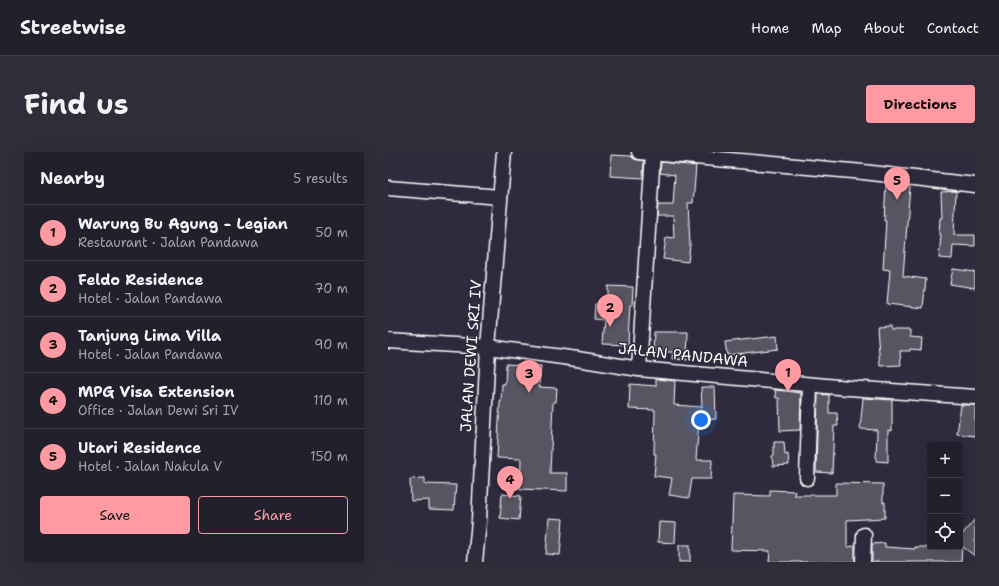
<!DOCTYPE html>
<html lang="en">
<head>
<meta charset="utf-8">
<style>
	:root { --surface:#23202e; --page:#2f2d3a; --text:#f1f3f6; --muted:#a3a3aa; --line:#403e4a; --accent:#ff9aa2 }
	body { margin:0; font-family:"Shantell Sans",sans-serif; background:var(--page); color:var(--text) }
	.controls { position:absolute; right:12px; bottom:12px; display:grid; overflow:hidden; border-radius:4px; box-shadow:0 4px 16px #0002 }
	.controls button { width:36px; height:36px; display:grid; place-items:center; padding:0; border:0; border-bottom:1px solid var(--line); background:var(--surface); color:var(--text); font:20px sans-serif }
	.you { position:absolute; left:313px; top:268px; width:14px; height:14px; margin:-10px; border:3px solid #fff; border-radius:50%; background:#1a73e8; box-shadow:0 0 0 6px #1a73e833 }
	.badge { display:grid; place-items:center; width:26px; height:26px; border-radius:50%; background:var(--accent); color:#111; font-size:13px; font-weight:700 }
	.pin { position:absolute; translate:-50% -33px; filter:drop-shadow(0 1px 2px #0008) }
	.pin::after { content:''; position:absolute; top:21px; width:14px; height:12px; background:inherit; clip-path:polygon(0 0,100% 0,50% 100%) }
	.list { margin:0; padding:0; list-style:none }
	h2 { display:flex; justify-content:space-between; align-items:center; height:52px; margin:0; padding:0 16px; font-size:17px }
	h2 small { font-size:13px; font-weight:400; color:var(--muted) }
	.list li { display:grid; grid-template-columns:26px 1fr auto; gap:12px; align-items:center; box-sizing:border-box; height:56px; padding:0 16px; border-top:1px solid var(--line) }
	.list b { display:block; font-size:15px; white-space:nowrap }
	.list p { margin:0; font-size:13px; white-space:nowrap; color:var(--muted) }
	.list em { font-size:13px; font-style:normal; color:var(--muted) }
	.actions { display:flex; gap:8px; padding:12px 16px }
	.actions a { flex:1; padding:9px 0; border:1px solid var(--accent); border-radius:4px; text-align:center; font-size:14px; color:var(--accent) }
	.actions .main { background:var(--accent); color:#111 }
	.icon { flex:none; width:22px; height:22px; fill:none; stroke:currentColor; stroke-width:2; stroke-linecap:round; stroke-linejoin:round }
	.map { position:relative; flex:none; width:587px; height:410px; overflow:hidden; border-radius:4px }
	header { display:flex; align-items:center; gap:24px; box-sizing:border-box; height:56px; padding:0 20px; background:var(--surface); border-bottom:1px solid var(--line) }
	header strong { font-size:19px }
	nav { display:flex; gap:22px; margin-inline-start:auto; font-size:14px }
	.intro { display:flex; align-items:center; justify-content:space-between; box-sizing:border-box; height:96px; padding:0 24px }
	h1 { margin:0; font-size:28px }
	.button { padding:10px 18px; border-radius:4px; background:var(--accent); color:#111; font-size:14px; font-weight:700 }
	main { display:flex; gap:24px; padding:0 24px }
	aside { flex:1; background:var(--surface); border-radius:4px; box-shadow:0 4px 16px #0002 }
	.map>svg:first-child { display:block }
	.building { fill:#595564; stroke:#fff }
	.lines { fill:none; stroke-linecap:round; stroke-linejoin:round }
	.minor-casing { stroke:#fff; stroke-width:17 }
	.minor { stroke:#2f2a3d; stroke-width:14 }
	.labels { text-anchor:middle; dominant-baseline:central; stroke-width:3; stroke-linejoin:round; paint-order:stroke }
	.street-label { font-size:15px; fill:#fff; stroke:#2f2a3d }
</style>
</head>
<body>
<header>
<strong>Streetwise</strong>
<nav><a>Home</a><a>Map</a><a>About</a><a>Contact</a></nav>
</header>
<div class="intro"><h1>Find us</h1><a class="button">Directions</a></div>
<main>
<aside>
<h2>Nearby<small>5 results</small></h2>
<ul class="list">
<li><span class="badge">1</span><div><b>Warung Bu Agung - Legian</b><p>Restaurant · Jalan Pandawa</p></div><em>50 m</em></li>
<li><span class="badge">2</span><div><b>Feldo Residence</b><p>Hotel · Jalan Pandawa</p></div><em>70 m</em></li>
<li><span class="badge">3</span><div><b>Tanjung Lima Villa</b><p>Hotel · Jalan Pandawa</p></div><em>90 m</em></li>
<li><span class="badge">4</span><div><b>MPG Visa Extension</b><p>Office · Jalan Dewi Sri IV</p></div><em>110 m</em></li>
<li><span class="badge">5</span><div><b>Utari Residence</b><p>Hotel · Jalan Nakula V</p></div><em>150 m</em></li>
</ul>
<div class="actions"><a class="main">Save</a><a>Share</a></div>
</aside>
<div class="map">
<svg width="587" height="410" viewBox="0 0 587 410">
	<rect width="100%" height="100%" fill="#2f2a3d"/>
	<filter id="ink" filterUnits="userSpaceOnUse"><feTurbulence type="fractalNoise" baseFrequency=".025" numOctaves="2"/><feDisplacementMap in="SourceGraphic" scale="8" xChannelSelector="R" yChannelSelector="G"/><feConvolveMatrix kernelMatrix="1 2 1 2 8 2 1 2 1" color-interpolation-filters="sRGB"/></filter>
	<g filter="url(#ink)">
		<!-- building -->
		<g class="building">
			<path d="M223 3 243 4 246 7 256 9 255 26 222 24Z"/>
			<path d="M273 10 308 14 305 51H300L302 93 300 110 275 107 278 85 286 86 285 64H269L270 53H285L287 23 272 21Z"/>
			<path d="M498 31 522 34 515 124 538 127 535 156 499 152 502 118 495 117 498 68H496Z"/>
			<path d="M568 39 566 83H587V94L565 93 564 107 551 106 553 83H551L552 66H554L553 40Z"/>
			<path d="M565 117 587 120V136L562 132Z"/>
			<path d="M220 134 245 135 244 153H242L241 170 240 193 214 192 216 168 206 167 207 152H220Z"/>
			<path d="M502 174 503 178H522V185L534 186 533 198 522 197V199H512L513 213 492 214 489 175Z"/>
			<path d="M266 180H300L299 208 284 207 285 200H265Z"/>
			<path d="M389 184 390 197 339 203 337 190Z"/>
			<path d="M118 212 153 214 151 235 169 236 168 250H165L162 321H179V339L132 337 133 307 109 306 112 250H113L114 232H117Z"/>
			<path d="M268 227 287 229 286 253 314 255 313 235H327L328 267 311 268 308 308H324L323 327H304L301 346 281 343 284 326 266 324 268 302H266L267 258 241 257 242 232 268 234Z"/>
			<path d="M387 238 413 241 412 278 392 279 391 246H388Z"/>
			<path d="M430 242 441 243V261H449L450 274H446L444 321 428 320Z"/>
			<path d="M475 246 504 248V279L500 278V310L488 309 489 278 472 277Z"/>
			<path d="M573 253H587V284L569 282Z"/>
			<path d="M386 290H396L397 303 400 302 401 313 385 314 384 304 386 303Z"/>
			<path d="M37 326V332L68 333 66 358 41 357V348L23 349 22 327Z"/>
			<path d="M448 331 495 332V351L497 350V366L459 368V395L467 394V410H381L382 399 343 398 345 343 382 344V338L407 339 406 343H448Z"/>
			<path d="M114 342 133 344 131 368 112 366Z"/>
			<path d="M161 366 175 367 172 403 158 402Z"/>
			<path d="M587 367V404L572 393V385Z"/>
			<path d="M271 370 288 371 287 391 270 390Z"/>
			<path d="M497 391V395L527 397V395H574L573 410H484V392Z"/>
			<rect x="291" y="393" width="11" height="17"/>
		</g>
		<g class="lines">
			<defs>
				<g id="minor">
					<path d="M251 0 475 20 587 33"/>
					<path d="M0 36 112 45"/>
					<path d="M0 189 100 195 189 207 251 217 461 236 587 245"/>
					<path d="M251 217 265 1"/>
					<path d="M419 326 422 233"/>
					<path d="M87 410 91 369 100 195 116 0"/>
					<path d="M475 410 476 383"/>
				</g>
			</defs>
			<!-- minor casing -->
			<use href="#minor" class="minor-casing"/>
			<!-- minor -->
			<use href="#minor" class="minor"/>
		</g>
	</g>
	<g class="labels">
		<!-- street labels -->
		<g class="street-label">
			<text transform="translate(295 203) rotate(6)">JALAN PANDAWA</text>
			<text transform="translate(83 204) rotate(-86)">JALAN DEWI SRI IV</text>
		</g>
	</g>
</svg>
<div class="controls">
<button>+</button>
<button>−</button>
<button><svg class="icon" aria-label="locate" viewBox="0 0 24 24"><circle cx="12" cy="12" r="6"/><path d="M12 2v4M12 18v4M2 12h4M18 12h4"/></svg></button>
</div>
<div class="you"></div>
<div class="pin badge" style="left:400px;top:240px">1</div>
<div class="pin badge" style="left:222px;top:175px">2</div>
<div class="pin badge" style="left:141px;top:241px">3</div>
<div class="pin badge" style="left:122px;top:347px">4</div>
<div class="pin badge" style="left:509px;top:48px">5</div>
</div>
</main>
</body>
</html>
